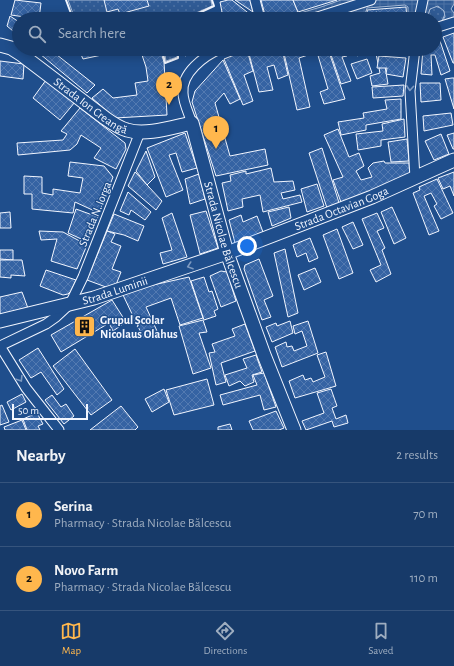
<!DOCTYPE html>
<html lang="en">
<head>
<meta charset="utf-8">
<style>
	:root { --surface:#173a69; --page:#20416f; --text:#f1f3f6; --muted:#9eadc0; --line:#36547d; --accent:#ffb74d }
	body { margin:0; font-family:"Alegreya Sans",sans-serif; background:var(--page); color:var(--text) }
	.scale { position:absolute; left:12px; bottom:10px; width:76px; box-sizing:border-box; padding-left:4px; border:2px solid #f2f6ff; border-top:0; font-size:11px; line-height:14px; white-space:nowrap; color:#f2f6ff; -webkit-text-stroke:3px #1f4e8c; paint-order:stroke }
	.you { position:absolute; left:247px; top:246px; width:14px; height:14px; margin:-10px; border:3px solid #fff; border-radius:50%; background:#1a73e8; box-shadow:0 0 0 6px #1a73e833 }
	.badge { display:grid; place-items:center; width:26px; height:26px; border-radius:50%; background:var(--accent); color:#111; font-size:13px; font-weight:700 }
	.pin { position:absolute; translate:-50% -33px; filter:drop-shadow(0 1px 2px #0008) }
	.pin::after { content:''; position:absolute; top:21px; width:14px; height:12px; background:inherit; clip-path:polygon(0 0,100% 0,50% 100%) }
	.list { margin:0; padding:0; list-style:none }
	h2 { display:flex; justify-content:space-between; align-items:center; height:52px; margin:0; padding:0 16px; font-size:17px }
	h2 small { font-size:13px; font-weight:400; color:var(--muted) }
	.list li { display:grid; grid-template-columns:26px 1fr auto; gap:12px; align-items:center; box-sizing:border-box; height:64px; padding:0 16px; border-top:1px solid var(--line) }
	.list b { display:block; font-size:15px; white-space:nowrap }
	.list p { margin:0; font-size:13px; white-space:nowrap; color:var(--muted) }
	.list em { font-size:13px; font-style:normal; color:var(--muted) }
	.icon { flex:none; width:22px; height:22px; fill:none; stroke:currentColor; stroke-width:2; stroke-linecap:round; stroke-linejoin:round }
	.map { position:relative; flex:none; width:454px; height:430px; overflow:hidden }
	.search { position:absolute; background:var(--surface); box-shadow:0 2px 10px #0003; left:12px; right:12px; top:12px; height:44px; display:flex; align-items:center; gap:10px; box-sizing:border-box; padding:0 14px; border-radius:22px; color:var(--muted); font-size:15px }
	.sheet { height:180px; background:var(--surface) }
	nav { display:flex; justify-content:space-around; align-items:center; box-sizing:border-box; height:56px; border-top:1px solid var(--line); background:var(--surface); font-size:11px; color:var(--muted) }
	nav a { display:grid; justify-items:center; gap:2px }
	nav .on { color:var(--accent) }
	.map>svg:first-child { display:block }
	.grass { fill:url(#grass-dots); stroke:#a8bbd7 }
	.plaza { fill:url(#plaza-grid); stroke:#a8bbd7 }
	.building { fill:url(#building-cross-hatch); stroke:#f2f6ff }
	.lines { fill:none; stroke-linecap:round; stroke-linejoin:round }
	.street-casing { stroke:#f2f6ff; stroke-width:11 }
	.secondary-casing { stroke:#f2f6ff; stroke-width:15 }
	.street { stroke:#1f4e8c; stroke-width:9 }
	.secondary { stroke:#1f4e8c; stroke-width:13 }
	.wall { stroke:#f2f6ff; stroke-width:2 }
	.oneway { stroke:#7e9ac0 }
	.labels { text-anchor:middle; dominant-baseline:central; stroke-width:3; stroke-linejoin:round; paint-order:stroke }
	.street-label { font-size:12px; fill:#f2f6ff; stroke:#1f4e8c }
	.poi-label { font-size:12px; font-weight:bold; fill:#f2f6ff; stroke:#1f4e8c; text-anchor:start }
</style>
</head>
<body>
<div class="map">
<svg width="454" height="430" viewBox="0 0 454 430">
	<defs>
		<pattern id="grass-dots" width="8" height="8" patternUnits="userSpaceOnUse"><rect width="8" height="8" fill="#305b95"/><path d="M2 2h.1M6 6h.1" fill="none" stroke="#4e73a5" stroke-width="1.8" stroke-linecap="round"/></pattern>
		<pattern id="plaza-grid" width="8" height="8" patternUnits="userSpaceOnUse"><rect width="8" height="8" fill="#305b95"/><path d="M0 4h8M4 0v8" fill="none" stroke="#4e73a5"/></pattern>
		<pattern id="building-cross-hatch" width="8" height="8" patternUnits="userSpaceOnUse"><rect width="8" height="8" fill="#3563a3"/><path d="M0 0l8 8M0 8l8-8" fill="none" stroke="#537ab1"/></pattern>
	</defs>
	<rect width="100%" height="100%" fill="#1f4e8c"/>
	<!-- grass -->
	<g class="grass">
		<path d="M68 0H211L212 6 182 19H75Z"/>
		<path d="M435 6 443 9 445 14 442 21 435 23V19H429L428 15 430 9Z"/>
		<path d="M164 49H177V57L166 61Z"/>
	</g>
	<!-- plaza -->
	<path class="plaza" d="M341 0H454V4L451 9 454 13V21H442L445 17 444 11 438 6 430 9 428 15 429 19H408V7L405 5 367 8 365 14 346 19H279L321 7Z"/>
	<!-- building -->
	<g class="building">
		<path d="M15 0 41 3 39 19 11 15Z"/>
		<path d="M104 0H147L149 6 120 14 118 9 107 12Z"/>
		<path d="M228 0H232L252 16 250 19H200L222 12 220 2Z"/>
		<path d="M235 0H250L253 12Z"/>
		<path d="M261 0H293L298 12 271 19H266Z"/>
		<path d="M293 0H337L298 12Z"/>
		<path d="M406 7 407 19H368L367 10Z"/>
		<path d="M377 12 378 19H355V18Z"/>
		<path d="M10 16 19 22V36L7 26Z"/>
		<path d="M454 33V63H453L443 37Z"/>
		<path d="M439 38 450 71 441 75 435 55H431L432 75 421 74 423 49H435V39Z"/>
		<path d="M34 49H54L52 51 95 85 87 93Z"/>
		<path d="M82 49H130L83 59 79 50Z"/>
		<path d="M140 49H160L164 62 167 115 115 118 92 98 103 89 113 98 137 95 135 83 148 81 146 67Z"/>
		<path d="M184 49H203L185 56Z"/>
		<path d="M251 49H282L288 75 278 79 274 65 267 67 273 90 259 92 248 50Z"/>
		<path d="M283 49H328L345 99 324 104 320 92 328 89 317 52 299 58 310 107 297 110Z"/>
		<path d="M329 49H344L347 56 342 57 351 81 341 84Z"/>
		<path d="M355 49H362L363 53 357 56Z"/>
		<path d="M371 49H403L404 51 372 52Z"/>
		<path d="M375 49H382L388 84 372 86 370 76 380 73Z"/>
		<path d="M247 50 253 71 244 75 253 101 243 105 224 59Z"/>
		<path d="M379 56 406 58 403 77 386 74 387 68H377Z"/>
		<path d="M367 59 372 73 357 79 351 64Z"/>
		<path d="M223 60 240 99 230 104 224 93 215 103 230 156 265 149 268 165 216 176 192 102 195 91Z"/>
		<path d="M0 61 24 64 23 79 0 76Z"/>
		<path d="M452 78H454V109L445 79Z"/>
		<path d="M46 80 75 102 60 120 33 98Z"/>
		<path d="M420 83H440L441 100 421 102Z"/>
		<path d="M404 85 403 96 373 98 372 87Z"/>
		<path d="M401 99V119L366 125V130L341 135 338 122 364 118 363 113 387 109 385 100Z"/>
		<path d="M80 108 125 143 126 149 116 169 94 158 101 148 81 135 77 144 70 150 18 155 17 143 63 140 67 134 61 131Z"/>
		<path d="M451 113 453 125 424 131 423 116Z"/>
		<path d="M404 119 405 137 381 140V146L358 150 356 134 383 131 382 124Z"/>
		<path d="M338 129 349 157 359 153 364 166 356 171 361 180 372 177 368 168 373 163 384 161 385 163H409L410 177 342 205 333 180 343 177 324 135Z"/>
		<path d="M185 133 197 168 182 172 176 153 169 155 183 190 166 197 147 148Z"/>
		<path d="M454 133V149H453L447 135Z"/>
		<path d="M441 134 449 154 434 160 425 141Z"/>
		<path d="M407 139 409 161 391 162 388 142Z"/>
		<path d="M322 148 340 206 328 211 309 153Z"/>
		<path d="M146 151 155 177 147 185 136 171Z"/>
		<path d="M70 162 104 166 113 177 99 213 75 202 73 213 32 209V194H24V176L42 177V193L53 195V189L80 193 83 178 68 176Z"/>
		<path d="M271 168 274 182 293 181 295 190 281 193 283 199 300 195 302 202 263 212 260 195 242 199 243 207 228 211 222 183 231 181 230 175 246 171V174Z"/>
		<path d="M135 172 162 201 156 210 128 186Z"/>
		<path d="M454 172V196L450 186 443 189 438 178Z"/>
		<path d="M199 174 205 199 190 204 185 179Z"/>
		<path d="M437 179 453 213 441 219 434 206 437 204 431 193 424 196 439 231 429 235 413 193 420 190 419 187Z"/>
		<path d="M317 184 324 206 307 212 301 189Z"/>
		<path d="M128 192 151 212 145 220 131 210 129 215 120 211Z"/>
		<path d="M289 207 291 218 272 226 268 212Z"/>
		<path d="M392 207 406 238 394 244 381 212Z"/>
		<path d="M76 209 98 217 88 242 68 233Z"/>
		<path d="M206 211 218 248 200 254 190 215Z"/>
		<path d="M10 212 11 228H0V213Z"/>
		<path d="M172 213 187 257 163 264 160 253 172 250 162 218Z"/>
		<path d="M377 213 384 228 377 231 385 248 382 250 391 274 376 282 370 270 381 265 362 219Z"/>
		<path d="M114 214 144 226 138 241 124 235 107 231Z"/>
		<path d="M241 215 243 222 257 216 263 232 235 243 229 220Z"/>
		<path d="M353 222 363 245 353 249 342 227Z"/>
		<path d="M337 229 353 273 339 279 323 235Z"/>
		<path d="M39 231 63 232 87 245 77 269 51 261 57 239 41 240Z"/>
		<path d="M107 231 115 234 111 242 121 246 112 269 121 272 114 290 87 280Z"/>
		<path d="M310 238 318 258 309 262 306 253 297 257 293 245Z"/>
		<path d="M285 249 298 313 288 317 274 253Z"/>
		<path d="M0 250H13V260L0 259Z"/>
		<path d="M259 259 273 296 264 300 271 317 262 320 244 269 245 265Z"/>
		<path d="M0 260H22L25 276 11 275V278L0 277Z"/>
		<path d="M315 268 321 282 304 290 298 275Z"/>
		<path d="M46 270 76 280 71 291 68 294 63 295 40 286Z"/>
		<path d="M221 271 227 272 236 301 221 307 210 276Z"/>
		<path d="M189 277 203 318 180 325 171 298 146 307 157 331 143 337 123 295 144 287Z"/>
		<path d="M204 277 209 292 212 291 218 309 214 311 216 316 204 320 191 281Z"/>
		<path d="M22 292 29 311 0 319V297Z"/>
		<path d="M112 300 126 322 113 331 109 323 61 352 51 335Z"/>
		<path d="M203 320 207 332 199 333 211 368 193 374 179 326Z"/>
		<path d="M290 321 293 333 272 342 266 327 276 323 277 326Z"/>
		<path d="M308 321 318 353 282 367 275 347 286 342 287 347 292 346 294 351 307 346 302 331 295 334 293 326Z"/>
		<path d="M245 324 255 351 221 363 226 382 216 385 209 353 215 352 212 344 235 336 232 329Z"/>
		<path d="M38 348 64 389 57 395 41 372 31 378 19 360Z"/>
		<path d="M75 349 112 400 91 415 53 366Z"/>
		<path d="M326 352 336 386 295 398 289 381 303 375 305 380 311 378 313 382 325 377 317 355Z"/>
		<path d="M256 355 262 372 252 375 254 382 245 386 240 381 229 386 225 375 247 368 243 359Z"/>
		<path d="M264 373 276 407 264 410 260 395 223 405 220 395 257 385 253 375Z"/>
		<path d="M207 379 214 405 174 415 166 390Z"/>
		<path d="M164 389 169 402 152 412 145 399Z"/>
		<path d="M331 389 337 406 332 408 336 419 346 415 348 423 334 427 332 421 306 430 302 421 324 413 317 393Z"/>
		<path d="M22 394 26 402 11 410 7 402Z"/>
		<path d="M52 395 61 407 66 404 74 416 64 424 45 400Z"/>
		<path d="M2 405 9 422 0 425V406Z"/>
		<path d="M121 406 138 427 135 430H90Z"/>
		<path d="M276 411 284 428 279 430H253L249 421Z"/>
		<path d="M37 413 43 424 38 426 40 430H27L23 419Z"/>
		<path d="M22 420 26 430H5L4 427Z"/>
		<path d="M230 424 232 430H218V427Z"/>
	</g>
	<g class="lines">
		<defs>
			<g id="street">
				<path d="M255 0 260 19"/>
				<path d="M311 19 371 0"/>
				<path d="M419 19 423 0"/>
				<path d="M435 28 454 22"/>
				<path d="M192 123C189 114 183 102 183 93 181 73 204 56 220 49"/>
				<path d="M415 178 410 91 415 49"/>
				<path d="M59 430 26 388 0 346 46 324 56 317 70 304 83 277 140 132"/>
			</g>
			<g id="secondary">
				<path id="s1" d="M0 45 11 48 22 55 105 118C112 123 119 128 127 130 145 136 173 127 192 123L227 253 264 355 294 430"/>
				<path id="s2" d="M0 321 94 298 227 253 372 197 454 160"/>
			</g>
		</defs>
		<!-- street casing -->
		<use href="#street" class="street-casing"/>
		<!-- secondary casing -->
		<use href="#secondary" class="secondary-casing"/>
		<!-- street -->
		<use href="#street" class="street"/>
		<!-- secondary -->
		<use href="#secondary" class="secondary"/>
		<!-- wall -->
		<g class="wall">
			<path d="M66 0 73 19"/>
			<path d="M186 19 214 6 212 0"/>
			<path d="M162 49 165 63 178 58V49"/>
		</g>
	</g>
	<!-- one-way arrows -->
	<defs><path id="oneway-chevron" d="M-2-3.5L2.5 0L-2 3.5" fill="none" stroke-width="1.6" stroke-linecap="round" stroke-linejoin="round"/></defs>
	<g class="oneway">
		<use href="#oneway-chevron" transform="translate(410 88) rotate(94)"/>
		<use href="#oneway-chevron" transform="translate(190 266) rotate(161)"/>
		<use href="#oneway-chevron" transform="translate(20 379) rotate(58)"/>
	</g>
	<!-- icons -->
	<defs>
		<symbol id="building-square" viewBox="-11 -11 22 22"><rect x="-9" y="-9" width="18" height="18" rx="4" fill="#ffb74d" stroke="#1f4e8c"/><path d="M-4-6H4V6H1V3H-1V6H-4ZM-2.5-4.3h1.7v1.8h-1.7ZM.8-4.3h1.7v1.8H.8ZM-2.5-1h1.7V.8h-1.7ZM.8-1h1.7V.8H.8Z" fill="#111"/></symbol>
	</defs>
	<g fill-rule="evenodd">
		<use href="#building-square" x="72" y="314" width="25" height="25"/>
	</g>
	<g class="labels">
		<!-- street labels -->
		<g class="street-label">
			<text stroke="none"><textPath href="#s1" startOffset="110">Strada Ion Creangă</textPath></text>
			<text stroke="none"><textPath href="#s2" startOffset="360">Strada Octavian Goga</textPath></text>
			<text transform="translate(95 214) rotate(-68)">Strada N. Iorga</text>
			<text stroke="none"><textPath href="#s1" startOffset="336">Strada Nicolae Bălcescu</textPath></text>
			<text stroke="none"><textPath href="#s2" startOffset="119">Strada Luminii</textPath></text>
		</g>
		<!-- poi labels -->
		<g class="poi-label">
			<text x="100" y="320">Grupul Școlar<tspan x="100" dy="14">Nicolaus Olahus</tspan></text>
		</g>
	</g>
</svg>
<div class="scale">50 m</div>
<div class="you"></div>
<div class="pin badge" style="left:216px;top:149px">1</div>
<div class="pin badge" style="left:169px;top:105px">2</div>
<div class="search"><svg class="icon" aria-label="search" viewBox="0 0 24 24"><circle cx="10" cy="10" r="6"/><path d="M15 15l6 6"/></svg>Search here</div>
</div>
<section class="sheet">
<h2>Nearby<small>2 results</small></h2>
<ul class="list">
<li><span class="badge">1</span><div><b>Serina</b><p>Pharmacy · Strada Nicolae Bălcescu</p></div><em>70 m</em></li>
<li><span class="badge">2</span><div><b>Novo Farm</b><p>Pharmacy · Strada Nicolae Bălcescu</p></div><em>110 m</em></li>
</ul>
</section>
<nav>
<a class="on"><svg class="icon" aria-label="map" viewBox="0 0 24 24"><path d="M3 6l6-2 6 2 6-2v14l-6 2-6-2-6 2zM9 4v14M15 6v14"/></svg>Map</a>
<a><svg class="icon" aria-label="directions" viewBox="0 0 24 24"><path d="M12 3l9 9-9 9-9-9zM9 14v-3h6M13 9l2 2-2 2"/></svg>Directions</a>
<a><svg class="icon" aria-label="saved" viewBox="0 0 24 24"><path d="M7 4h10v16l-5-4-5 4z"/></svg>Saved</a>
</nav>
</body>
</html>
